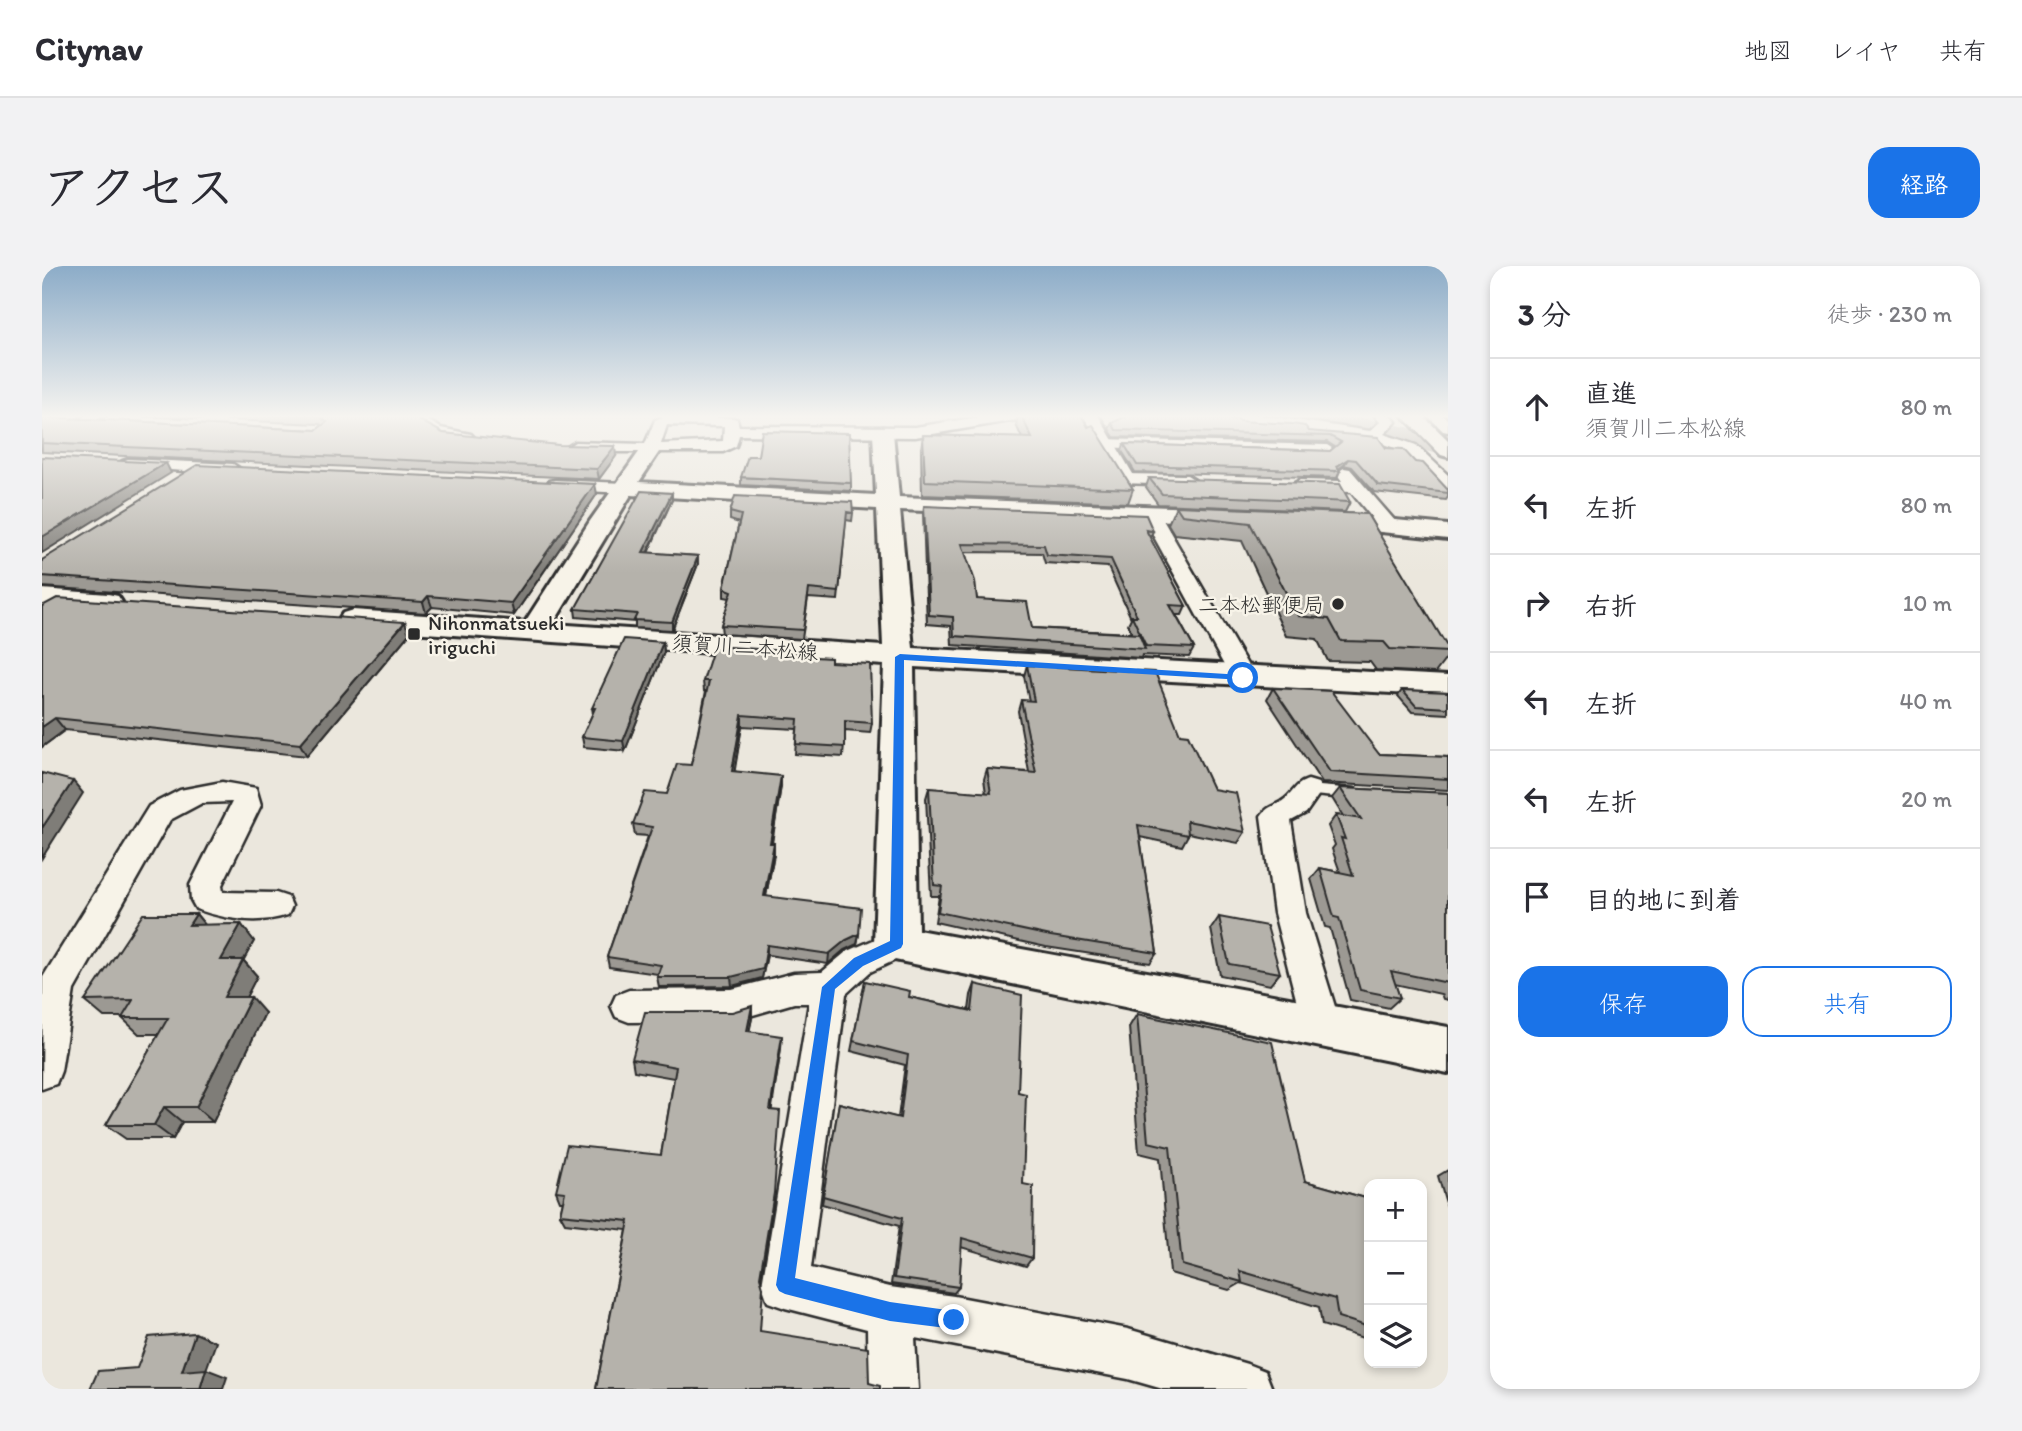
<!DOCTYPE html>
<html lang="ja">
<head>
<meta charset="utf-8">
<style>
	:root { --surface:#fff; --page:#f2f2f3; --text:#2b2b33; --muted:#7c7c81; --line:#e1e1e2; --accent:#1a73e8 }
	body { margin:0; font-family:Itim,"Klee One",sans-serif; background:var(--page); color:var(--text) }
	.controls { position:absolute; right:21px; bottom:21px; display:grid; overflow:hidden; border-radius:14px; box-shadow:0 4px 10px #0003 }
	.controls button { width:63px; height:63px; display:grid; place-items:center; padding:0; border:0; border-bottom:2px solid var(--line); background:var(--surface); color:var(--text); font:35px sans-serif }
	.stop { position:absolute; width:21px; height:21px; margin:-16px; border:5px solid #1a73e8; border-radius:50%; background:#fff }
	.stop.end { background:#1a73e8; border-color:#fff; box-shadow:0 2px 7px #0008 }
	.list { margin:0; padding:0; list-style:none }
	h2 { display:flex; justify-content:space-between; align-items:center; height:91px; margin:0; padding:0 28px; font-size:30px }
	h2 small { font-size:23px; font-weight:400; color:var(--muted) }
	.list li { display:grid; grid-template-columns:46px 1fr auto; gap:21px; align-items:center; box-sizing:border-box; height:98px; padding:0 28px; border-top:2px solid var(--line) }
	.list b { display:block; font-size:26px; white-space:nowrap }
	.list p { margin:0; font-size:23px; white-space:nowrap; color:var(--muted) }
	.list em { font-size:23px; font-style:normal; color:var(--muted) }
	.actions { display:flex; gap:14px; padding:21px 28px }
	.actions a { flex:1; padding:16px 0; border:2px solid var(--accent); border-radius:21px; text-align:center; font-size:24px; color:var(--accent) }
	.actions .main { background:var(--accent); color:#fff }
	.icon { flex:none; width:38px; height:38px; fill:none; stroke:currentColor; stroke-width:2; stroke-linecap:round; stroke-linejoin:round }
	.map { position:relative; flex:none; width:1406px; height:1123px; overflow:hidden; border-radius:21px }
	header { display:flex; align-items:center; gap:42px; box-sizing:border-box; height:98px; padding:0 35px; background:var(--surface); border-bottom:2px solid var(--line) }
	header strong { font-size:33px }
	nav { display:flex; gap:38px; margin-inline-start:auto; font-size:24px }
	.intro { display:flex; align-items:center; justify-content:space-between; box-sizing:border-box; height:168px; padding:0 42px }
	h1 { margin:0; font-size:49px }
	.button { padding:18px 32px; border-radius:21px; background:var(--accent); color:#fff; font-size:24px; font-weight:700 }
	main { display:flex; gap:42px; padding:0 42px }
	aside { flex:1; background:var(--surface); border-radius:21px; box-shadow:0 4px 10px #0003 }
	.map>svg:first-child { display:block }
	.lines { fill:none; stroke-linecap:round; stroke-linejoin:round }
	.river { fill:#a29f98; fill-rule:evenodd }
	.lane-casing { stroke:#2b2b2b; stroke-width:5 }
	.street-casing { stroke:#2b2b2b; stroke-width:5 }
	.secondary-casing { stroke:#2b2b2b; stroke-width:6 }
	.lane { fill:#f7f3e8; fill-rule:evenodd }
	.street { fill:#f7f3e8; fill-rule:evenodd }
	.secondary { fill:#f7f3e8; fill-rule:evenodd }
	.wall { fill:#9c9993; stroke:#2b2b2b; stroke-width:2; fill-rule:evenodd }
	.shaded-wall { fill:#7f7d78; stroke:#2b2b2b; stroke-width:2 }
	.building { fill:#b5b2ab; stroke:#2b2b2b; stroke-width:2 }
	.route { fill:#1a73e8 }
	.poi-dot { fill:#2b2b2b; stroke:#f7f3e8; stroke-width:2.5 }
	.labels { text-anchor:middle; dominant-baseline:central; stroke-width:5; stroke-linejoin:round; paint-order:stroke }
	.far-poi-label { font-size:21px; fill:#2b2b2b; stroke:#f7f3e8; text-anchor:end }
	.far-street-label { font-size:21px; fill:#2b2b2b; stroke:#f7f3e8 }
</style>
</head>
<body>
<header>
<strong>Citynav</strong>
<nav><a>地図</a><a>レイヤ</a><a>共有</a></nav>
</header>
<div class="intro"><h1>アクセス</h1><a class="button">経路</a></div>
<main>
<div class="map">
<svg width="1406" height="1123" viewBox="0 0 1406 1123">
	<rect width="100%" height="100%" fill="#ebe7dd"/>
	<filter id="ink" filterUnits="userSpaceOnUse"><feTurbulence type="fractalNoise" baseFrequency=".0143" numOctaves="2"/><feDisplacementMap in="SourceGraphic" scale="14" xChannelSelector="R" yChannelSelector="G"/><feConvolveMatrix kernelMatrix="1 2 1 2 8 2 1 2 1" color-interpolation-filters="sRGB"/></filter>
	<g filter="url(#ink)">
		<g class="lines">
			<!-- river -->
			<path class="river" d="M1247 149H1309L1406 170V190L1252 156Z"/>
			<defs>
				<path id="lane" d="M1266 519 1313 523 1321 528 1313 533 1261 528 1258 524Z"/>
				<g id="street">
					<path d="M45 149H64L0 183V172Z"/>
					<path d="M313 149 378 150 399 162 429 168 432 171 424 176 389 169 374 158 320 153Z"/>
					<path d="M950 149H987L980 153 873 171 697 169 694 180 681 186H533L525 181 533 176 603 178 613 154 623 150 690 152 695 153 697 160 873 161ZM625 159 682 160 681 175 619 178Z"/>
					<path d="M1141 149H1218L1328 165 1338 156 1332 149H1348L1354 156 1342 168 1374 179 1406 209V223L1400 222 1362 185 1329 174 1213 157 1148 153Z"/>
					<path d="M1385 149H1401L1406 154V166L1401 165Z"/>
					<path d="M1061 173 1285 179 1293 184 1285 189 1055 181 1053 178Z"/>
					<path d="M86 193 191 198 199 203 191 208 80 201 78 198 80 195Z"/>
					<path d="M1302 202 1308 203 1354 256 1356 260 1354 264H1340L1309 226 1258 224 1249 219 1258 214 1300 215 1294 207Z"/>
					<path d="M1083 208 1145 209 1153 214 1145 219 1077 217 1075 213Z"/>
					<path d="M513 214 582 217 591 222 582 227 507 223 504 219 507 215Z"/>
					<path d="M1108 242 1117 247 1213 412 1210 417 1201 419 1192 417 1189 412 1099 247Z"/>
					<path d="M1266 514 1276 517 1280 524 1264 547 1249 555 1264 647 1299 760 1293 772 1280 777 1267 772 1261 760 1232 647 1219 550C1226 539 1235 540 1243 533 1253 525 1253 518 1266 514Z"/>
					<path d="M180 516 214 522 219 539 180 619 181 626 234 627 246 631 250 640 246 649C216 659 182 653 154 643L149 634 148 619 190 536 160 537 128 554 32 724 19 805 14 818 0 823 1 711 107 540 138 524Z"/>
					<path d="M854 664 866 668 871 678 866 688 828 706 804 728 769 1002 848 1021 912 1030 1086 1063 1205 1098 1223 1105 1230 1123H1121L1086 1113 873 1072 876 1123H826L825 1063 743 1042 726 1036 720 1019 767 737H752L690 755 587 756 574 751 569 740 574 729 587 724 690 723 752 707 780 706 804 686Z"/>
				</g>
				<g id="secondary">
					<path d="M1037 149H1056L1091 208 1088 213H1072Z"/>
					<path d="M1360 149H1380L1406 174V191L1399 189Z"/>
					<path d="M841 161 851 167 857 231 1182 243 1190 245 1194 250 1190 255 1182 257 858 244 871 382 1406 410V430L872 401 876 664 1406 761V807L838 691 832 678 842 399 311 362 301 359 297 353 301 347 311 344 483 356 548 255 602 179H616L619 183 597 216 834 229 831 167ZM589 229 835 243 841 380 511 358Z"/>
					<path d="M1280 247 1406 259V273L1272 259 1268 254 1272 249Z"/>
					<path d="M0 323 66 328 76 330 80 336 76 342 66 344 0 339Z"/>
				</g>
			</defs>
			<!-- lane casing -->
			<use href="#lane" class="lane-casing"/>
			<!-- street casing -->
			<use href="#street" class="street-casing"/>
			<!-- secondary casing -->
			<use href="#secondary" class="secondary-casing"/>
			<!-- lane -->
			<use href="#lane" class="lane"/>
			<!-- street -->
			<use href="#street" class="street"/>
			<!-- secondary -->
			<use href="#secondary" class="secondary"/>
		</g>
		<!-- wall -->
		<g class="wall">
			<path d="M69 149H345L401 167 574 190 557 213 0 186V151L274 164 280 160 278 158Z"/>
			<path d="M976 149H1039L1091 223 1086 237 880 229 879 183 881 169 980 172 974 159Z"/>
			<path d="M1198 155 1267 165 1344 182 1373 196 1406 224V231L1404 234 1332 226 1310 201 1302 199 1297 203 1298 205 1295 212 1093 206 1080 185 1082 178 1288 185 1293 181 1285 176 1072 171 1067 163 1070 157Z"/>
			<path d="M699 211 809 217V225L699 219Z"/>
			<path d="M1107 212 1308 236 1303 246 1116 238 1104 221Z"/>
			<path d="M630 227V234L606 287 656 290V298L630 364 593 362V356L534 351 533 343Z"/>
			<path d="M555 228 472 349 390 341 384 347 0 321V294Z"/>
			<path d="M882 240 1111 265 1108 272 1144 340 1140 349H1134L1152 382 1147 391 1100 389 1099 392 910 379 909 360 885 358 881 248ZM923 286 1000 287 1003 297 1066 301 1089 352 1086 358 1090 367 990 362 935 333Z"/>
			<path d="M1134 240 1325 248 1406 386V390L1393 407 1334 404 1328 396 1286 395 1275 373 1244 370 1200 275 1132 268 1126 258Z"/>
			<path d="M688 246 811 247 810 255 804 254 796 334 766 332 760 373 680 368 679 359 688 332 682 331V322L697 257 688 254Z"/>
			<path d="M0 340 367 368 265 490 23 464 0 481Z"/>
			<path d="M621 376 622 386 583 485 542 481 540 471 551 447 550 442Z"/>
			<path d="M757 390 789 396 830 457 828 467 803 465 801 491 753 488 755 463 700 460 692 505 739 520 730 577 732 588 724 630 817 668 815 678 802 684 786 698 725 689 720 712 690 720 617 721 615 711 616 708 567 701 565 691 606 570 593 569 591 558 625 528 649 499 664 425H662L661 415Z"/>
			<path d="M985 399 1138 468 1171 523 1203 566 1196 577 1146 567V569L1140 580 1098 571 1115 687 1108 697 1004 681 893 656 897 630H889L884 532 887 522 944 527 942 513 945 503 987 506 976 445 979 434 987 435 982 410Z"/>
			<path d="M1231 422 1337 488 1406 491V524L1280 517 1225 433Z"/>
			<path d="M1360 424 1406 426V448L1370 446 1356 430Z"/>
			<path d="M1298 522 1406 527V734L1401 733 1399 728 1353 718 1358 732 1347 742 1308 734 1288 662 1283 661 1269 613 1278 602 1298 606 1290 583 1293 579 1286 560 1294 549 1301 550 1290 532Z"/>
			<path d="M154 648 163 659 199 658 212 675 201 694 215 710 204 731 223 747 171 856H140L131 873H84L64 859 117 768H97L80 752 81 751H62L43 735Z"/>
			<path d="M1177 651 1238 707 1228 719 1178 709 1169 663Z"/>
			<path d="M823 715 867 731 927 744 929 729 933 718 976 826 981 918 990 992 984 1000 919 981 917 1021 912 1027 849 1018 857 960 780 938 797 837 856 852 863 799 809 785Z"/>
			<path d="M1095 748 1263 915 1327 933V1074L1280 1059 1277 1041 1199 1017 1187 1024 1128 1007 1118 892 1097 887 1087 761Z"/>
			<path d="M710 752 707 765 739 782 729 844 731 936 554 1123 585 964 523 957 518 948 521 935H518L514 925 619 889 632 812 592 805 590 793Z"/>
			<path d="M1406 904V944L1396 910Z"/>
		</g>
		<!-- shaded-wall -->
		<g class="shaded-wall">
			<path d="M573 180 574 190 557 213 555 203Z"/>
			<path d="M1306 193 1302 199 1294 205 1295 200Z"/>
			<path d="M124 197 129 207 0 287V271Z"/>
			<path d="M553 218 555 228 472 349 469 337Z"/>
			<path d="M630 227V234L602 294 601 286Z"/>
			<path d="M656 290V298L630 364V356Z"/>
			<path d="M386 330 390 341 384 347 381 336Z"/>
			<path d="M363 356 367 368 265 490 258 478Z"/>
			<path d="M621 376 622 386 583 485 581 475Z"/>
			<path d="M700 449V460L691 515 690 505Z"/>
			<path d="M13 452 23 464 0 481V461Z"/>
			<path d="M739 510V520L728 587V577Z"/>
			<path d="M31 515 41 527 0 592V562Z"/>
			<path d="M732 577V588L722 640V630Z"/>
			<path d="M154 648 168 665 147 659Z"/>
			<path d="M199 658 212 675 193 710 179 694Z"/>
			<path d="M817 668 815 678 802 684 786 698 787 688 804 674Z"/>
			<path d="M725 679V689L720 712 690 720 689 711Z"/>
			<path d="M201 694 215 710 196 747 182 731Z"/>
			<path d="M209 731 223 747 171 856 154 841Z"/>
			<path d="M710 740V752L705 777V765Z"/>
			<path d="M740 770 739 782 728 855V844Z"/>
			<path d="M122 841 140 856 131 873 112 859Z"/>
			<path d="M732 927 731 936 717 1019 718 1011Z"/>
			<path d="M153 1067 174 1076 161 1112 140 1105Z"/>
			<path d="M164 1103 185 1111 181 1123H158Z"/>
		</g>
		<!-- building -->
		<g class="building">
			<path d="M275 149H345L372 151 401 167 517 179 573 180 555 203 0 177V151L274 164 285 156Z"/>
			<path d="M979 149H1039L1046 161 1051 159 1091 223 883 215 881 169 990 172Z"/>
			<path d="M1086 149 1165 150 1196 153 1198 155 1250 158 1263 160 1267 165 1336 171 1344 182 1361 183 1373 196 1381 197 1406 224V227L1336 219 1314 194 1306 193 1295 200 1298 205 1095 199 1082 178 1288 185 1299 176 1288 170 1074 164 1070 157Z"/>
			<path d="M720 165 807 167 809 217 699 211 706 190H716Z"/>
			<path d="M0 191 124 197 0 271Z"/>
			<path d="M155 199 553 218 469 337 386 330 381 336 0 310V294Z"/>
			<path d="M1107 212 1298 218 1308 236 1120 228Z"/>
			<path d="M599 225 630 227 601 286 656 290 630 356 592 354 595 348 533 343Z"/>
			<path d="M693 230 810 236 811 247 805 246 797 326 767 323 761 364 679 359 690 325 682 322 699 249 688 246Z"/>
			<path d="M882 240 1104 249 1111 265 1104 264 1144 340 1128 339 1152 382 1104 380 1090 350H1095L1069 293 1005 289 1002 279 920 278 933 315 935 333 985 336 990 362 1097 368 1103 383 912 370 911 351 887 349Z"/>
			<path d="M1134 240 1325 248 1406 382V386L1348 383 1342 376 1299 375 1287 353 1256 350 1208 257 1140 249Z"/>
			<path d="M15 332 363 356 258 478 13 452 0 461V340Z"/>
			<path d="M582 373 621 376 581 475 540 471 553 442H550Z"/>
			<path d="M672 380 758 386 757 390 789 392V396L828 398 830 457 803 455V481L754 478 756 453 700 449 690 505 739 510 728 577H732L722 630 819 642 817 668 804 674 787 688 725 679 721 703 689 711H615L619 699 565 691 610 561 591 558 603 526 625 528 635 498 649 499 667 415H661Z"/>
			<path d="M985 399 1113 406 1138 468 1146 469 1171 523 1194 527 1203 566 1145 555 1146 569 1096 559 1115 687 1009 670 896 646 900 620 892 619 887 522 949 527 945 503 994 507 979 434 992 435Z"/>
			<path d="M1231 422 1289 425 1337 488 1406 491V513L1288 506Z"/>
			<path d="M1360 424 1406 426V442L1374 440Z"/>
			<path d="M0 507 31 515 0 562Z"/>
			<path d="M1298 522 1406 527V717L1349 705 1358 732 1318 724 1297 652 1292 651 1278 602 1311 609 1299 572 1303 573 1294 549 1319 553Z"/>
			<path d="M101 648H154L147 659 199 658 179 694H201L182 731H209L154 841H122L112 859H64L126 752H80L91 734 43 735Z"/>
			<path d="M1177 651 1225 660 1238 707 1187 698Z"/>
			<path d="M823 715 868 725 867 731 930 745 933 718 980 729 976 826 984 828 981 918 991 920 990 992 920 972 917 1021 852 1012 860 952 781 930 797 837 858 852 866 789 811 775Z"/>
			<path d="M710 740 705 765 740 770 728 844 738 845 732 927 718 1011 721 1021 718 1065 826 1082 827 1117 838 1120V1123H554L587 955 518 948 523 926 514 925 525 879 619 889 634 801 590 793 603 746H690Z"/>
			<path d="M1095 748 1230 776 1263 915 1327 933V1061L1296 1051 1293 1033 1198 1005 1200 1016 1140 999 1128 881 1106 876Z"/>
			<path d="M153 1067 140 1105 164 1103 158 1123H48L56 1105 95 1102 107 1071Z"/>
		</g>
	</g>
	<!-- sky -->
	<linearGradient id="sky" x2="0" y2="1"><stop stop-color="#8cacc8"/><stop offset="0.49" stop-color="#f6f4f0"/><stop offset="1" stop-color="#f6f4f0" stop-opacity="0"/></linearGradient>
	<rect width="1406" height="307" fill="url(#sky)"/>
	<!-- route -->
	<path class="route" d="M858 388 1201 409 1205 412 1201 414 862 394 861 678 859 682 821 700 793 723 753 1012 848 1036 912 1045 919 1047 921 1054 919 1060 912 1063 848 1055 743 1028 737 1025 734 1019 780 721 812 692 848 675 853 391Z"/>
	<!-- markers -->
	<g class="poi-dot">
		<circle cx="1296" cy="338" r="7"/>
		<rect x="365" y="361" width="14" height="14" rx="3.5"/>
	</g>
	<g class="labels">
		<!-- far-poi labels -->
		<g class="far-poi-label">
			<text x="1282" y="338">二本松郵便局</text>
			<text x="386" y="356" text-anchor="start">Nihonmatsueki<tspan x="386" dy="24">iriguchi</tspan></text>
		</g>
		<!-- far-street labels -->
		<g class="far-street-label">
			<text transform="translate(703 381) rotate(4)">須賀川二本松線</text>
		</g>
	</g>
</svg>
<div class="controls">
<button>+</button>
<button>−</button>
<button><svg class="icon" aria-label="layers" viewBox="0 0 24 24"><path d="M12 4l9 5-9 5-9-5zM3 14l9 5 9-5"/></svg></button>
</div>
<div class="stop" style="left:1201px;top:412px"></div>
<div class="stop end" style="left:912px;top:1054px"></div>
</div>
<aside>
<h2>3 分<small>徒歩 · 230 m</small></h2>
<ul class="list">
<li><svg class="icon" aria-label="ahead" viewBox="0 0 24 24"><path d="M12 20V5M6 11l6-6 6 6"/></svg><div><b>直進</b><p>須賀川二本松線</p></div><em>80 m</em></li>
<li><svg class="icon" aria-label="left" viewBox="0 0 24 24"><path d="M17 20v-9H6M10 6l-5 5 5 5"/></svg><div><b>左折</b></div><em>80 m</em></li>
<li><svg class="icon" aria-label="right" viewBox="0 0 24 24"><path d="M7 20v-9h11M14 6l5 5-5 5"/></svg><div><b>右折</b></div><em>10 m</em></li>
<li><svg class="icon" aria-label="left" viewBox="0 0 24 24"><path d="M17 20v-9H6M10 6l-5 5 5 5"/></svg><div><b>左折</b></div><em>40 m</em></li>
<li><svg class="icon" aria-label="left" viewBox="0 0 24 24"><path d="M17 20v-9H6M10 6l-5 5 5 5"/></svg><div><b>左折</b></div><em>20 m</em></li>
<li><svg class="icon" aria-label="arrive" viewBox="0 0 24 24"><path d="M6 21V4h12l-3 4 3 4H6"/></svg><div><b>目的地に到着</b></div></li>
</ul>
<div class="actions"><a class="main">保存</a><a>共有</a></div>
</aside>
</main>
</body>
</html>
